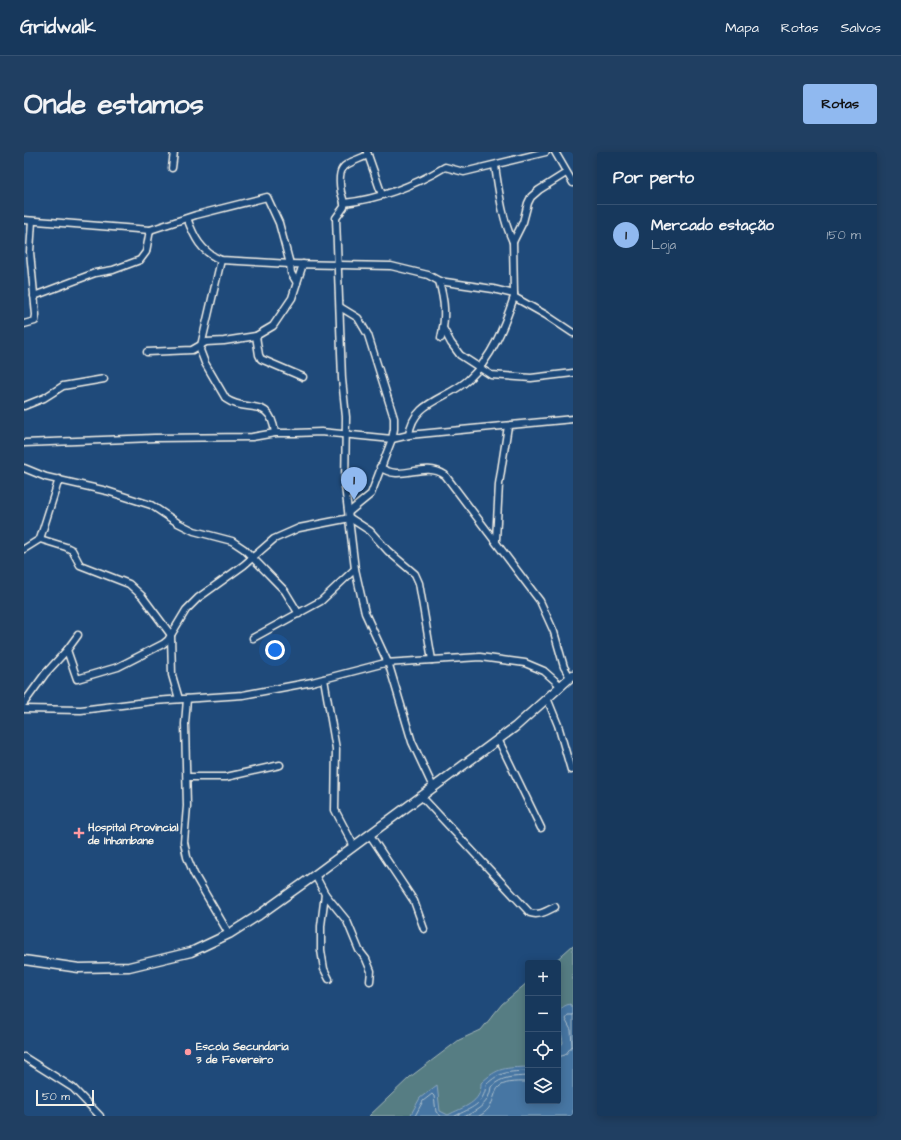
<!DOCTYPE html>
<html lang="pt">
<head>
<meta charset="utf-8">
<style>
	:root { --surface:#17385c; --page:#203f62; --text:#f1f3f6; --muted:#9eacbb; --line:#365272; --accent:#90b9f0 }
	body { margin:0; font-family:"Architects Daughter",sans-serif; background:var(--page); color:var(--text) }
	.controls { position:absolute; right:12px; bottom:12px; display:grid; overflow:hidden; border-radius:4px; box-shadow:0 2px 10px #0003 }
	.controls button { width:36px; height:36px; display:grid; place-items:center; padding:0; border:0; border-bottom:1px solid var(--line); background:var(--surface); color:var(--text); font:20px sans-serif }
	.scale { position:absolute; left:12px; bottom:10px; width:58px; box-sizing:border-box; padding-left:4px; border:2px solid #f4f1e8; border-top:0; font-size:11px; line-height:14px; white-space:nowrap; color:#f4f1e8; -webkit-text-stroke:3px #1f4a7a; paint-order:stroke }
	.you { position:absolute; left:251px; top:498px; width:14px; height:14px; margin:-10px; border:3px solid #fff; border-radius:50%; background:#1a73e8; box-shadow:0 0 0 6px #1a73e833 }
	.badge { display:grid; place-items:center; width:26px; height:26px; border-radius:50%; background:var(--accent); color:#111; font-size:13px; font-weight:700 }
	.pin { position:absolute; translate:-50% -33px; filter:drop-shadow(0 1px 2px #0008) }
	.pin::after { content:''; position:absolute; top:21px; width:14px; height:12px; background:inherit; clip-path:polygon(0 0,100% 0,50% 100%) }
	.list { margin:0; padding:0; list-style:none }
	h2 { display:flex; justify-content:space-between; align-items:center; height:52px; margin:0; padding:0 16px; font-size:17px }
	h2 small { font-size:13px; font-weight:400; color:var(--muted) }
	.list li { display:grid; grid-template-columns:26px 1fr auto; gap:12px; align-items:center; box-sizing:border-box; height:60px; padding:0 16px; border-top:1px solid var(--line) }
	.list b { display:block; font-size:15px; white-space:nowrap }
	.list p { margin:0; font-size:13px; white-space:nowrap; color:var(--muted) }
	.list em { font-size:13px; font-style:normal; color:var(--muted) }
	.icon { flex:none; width:22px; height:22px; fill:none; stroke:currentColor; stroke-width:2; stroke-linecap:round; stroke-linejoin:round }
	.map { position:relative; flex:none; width:549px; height:964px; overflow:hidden; border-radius:4px }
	header { display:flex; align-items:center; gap:24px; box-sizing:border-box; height:56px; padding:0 20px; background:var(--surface); border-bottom:1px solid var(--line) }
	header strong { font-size:19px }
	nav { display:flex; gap:22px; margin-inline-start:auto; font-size:14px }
	.intro { display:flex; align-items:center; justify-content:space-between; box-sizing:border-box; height:96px; padding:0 24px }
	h1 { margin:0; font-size:28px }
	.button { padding:10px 18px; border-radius:4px; background:var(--accent); color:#111; font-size:14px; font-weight:700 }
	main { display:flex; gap:24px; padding:0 24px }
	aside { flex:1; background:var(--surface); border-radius:4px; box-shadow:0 2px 10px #0003 }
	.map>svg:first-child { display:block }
	.green { fill:#567d83; stroke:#a5b7b6 }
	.water { fill:#4676a3; stroke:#8ca7bf }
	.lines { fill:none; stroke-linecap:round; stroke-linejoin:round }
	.shore { stroke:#aec0cc; stroke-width:1 }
	.minor-casing { stroke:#f4f1e8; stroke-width:9 }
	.secondary-casing { stroke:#f4f1e8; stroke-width:11 }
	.minor { stroke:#1f4a7a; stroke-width:6 }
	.secondary { stroke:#1f4a7a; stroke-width:8 }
	.poi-dot { fill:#ff9aa2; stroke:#1f4a7a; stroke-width:1.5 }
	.labels { text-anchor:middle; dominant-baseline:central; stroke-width:3.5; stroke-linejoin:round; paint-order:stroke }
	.poi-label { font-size:11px; font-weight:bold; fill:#f4f1e8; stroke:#1f4a7a; text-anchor:start }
</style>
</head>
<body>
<header>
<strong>Gridwalk</strong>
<nav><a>Mapa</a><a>Rotas</a><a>Salvos</a></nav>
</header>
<div class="intro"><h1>Onde estamos</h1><a class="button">Rotas</a></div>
<main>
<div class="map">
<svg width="549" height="964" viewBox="0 0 549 964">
	<rect width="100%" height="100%" fill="#1f4a7a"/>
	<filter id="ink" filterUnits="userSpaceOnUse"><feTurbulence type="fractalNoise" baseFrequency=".025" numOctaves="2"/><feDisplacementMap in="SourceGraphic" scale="8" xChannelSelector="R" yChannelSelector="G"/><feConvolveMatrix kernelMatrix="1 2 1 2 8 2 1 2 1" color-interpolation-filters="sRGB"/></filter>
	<g filter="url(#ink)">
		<!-- green -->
		<path class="green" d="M549 793V964H345L386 925 435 888 457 878 478 852 504 830V949H534V811H529Z"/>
		<!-- water -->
		<path class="water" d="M546 852 549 856V964H386L396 946 413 933 416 959 424 963C439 955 458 951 457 931 474 915 481 916 504 915V949H534V897L539 891C538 877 525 857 546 852Z"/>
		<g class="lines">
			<!-- shore -->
			<g class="shore">
				<path d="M534 905 541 903 548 894 547 878 541 867 544 863H549"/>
				<path d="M391 964 399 949 408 942 410 944 412 960 417 964"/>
				<path d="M431 964C447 956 460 953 462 933 476 919 485 920 504 919"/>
				<path d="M442 964C455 957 465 952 467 935 478 924 489 925 504 924"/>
				<path d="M455 964C472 956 468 940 476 934 484 929 495 930 504 930"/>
			</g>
			<defs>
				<g id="minor">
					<path d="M343 0 358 43"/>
					<path d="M531 0 549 31"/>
					<path d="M344 3C322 13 312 11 317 40 318 45 321 50 320 55L312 66 318 227 322 265 321 334 331 417 341 461 365 513 388 590 409 635"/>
					<path d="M471 14C475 40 478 66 489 90"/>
					<path d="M148 16 150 0"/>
					<path d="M320 51C355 47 391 33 421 15L440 20 522 0"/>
					<path d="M0 68 126 78 172 63 243 45 255 71 266 112 197 108C177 100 170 85 163 66"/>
					<path d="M197 108 176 198 181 211 202 247C223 262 246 243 251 281"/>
					<path d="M415 129C421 150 422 165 417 186"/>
					<path d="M273 131 267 121 266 112 367 114 404 123 415 129 469 137 490 142V145L522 163 549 181"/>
					<path d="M490 142 489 90 499 70 504 51 507 45 515 38 542 21"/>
					<path d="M10 144 71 121 89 118 116 108 122 100 126 78"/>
					<path d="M316 155 334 166 344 183 370 266V277L368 287 347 342 325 360"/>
					<path d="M0 172 11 169 12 163 6 100 8 69"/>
					<path d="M419 176 427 191 436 203 467 223 507 226 549 221"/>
					<path d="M232 184 235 203 237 207 279 225"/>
					<path d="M123 200 168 198 182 190 200 189 232 184 249 174 268 146 279 112"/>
					<path d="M0 254 20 246 39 234 80 227"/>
					<path d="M385 283C389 249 422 248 444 228 468 206 480 175 490 145"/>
					<path d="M0 291 130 286 228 285 251 281H272L297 280 368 287 385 283 549 267"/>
					<path d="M356 315C377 331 399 308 421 323L516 449 530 480 540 515 546 525"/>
					<path d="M0 316 22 325 83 339 127 353 154 371 170 379 208 389 220 397 261 439 275 462"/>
					<path d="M16 387 42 395 48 398 56 413 105 432 118 444 147 483 148 523 155 547"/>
					<path d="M472 388 475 332 484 274"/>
					<path d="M0 397 16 387 35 327"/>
					<path d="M229 486 297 449 331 417"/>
					<path d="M43 498 54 483"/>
					<path d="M300 527 312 597 311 658 330 694"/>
					<path d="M523 546 534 573 547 618"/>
					<path d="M163 547 161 572 163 654 160 690 163 705 170 722 205 782"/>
					<path d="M0 551 21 522 43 498 53 527 94 515 139 492 144 488 162 458 174 446 220 413 250 387 275 376 326 366 346 379 364 399 391 422 395 431 408 508"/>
					<path d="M0 557 57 558 130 549 219 543 288 530 361 511 456 505 501 511 520 519 537 534"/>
					<path d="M474 587 517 676"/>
					<path d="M164 625H202L256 613"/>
					<path d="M398 645 506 761C515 764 523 759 531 755"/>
					<path d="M346 683 390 749 400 777"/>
					<path d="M291 723 301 742 297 774V798L300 817 305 827"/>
					<path d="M301 742 323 769 335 798 342 807 347 819 346 829"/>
					<path d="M0 905 49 936 76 964"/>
				</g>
				<path id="secondary" d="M0 808 55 816 105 815 167 800 205 782 235 763 291 723 491 575 549 523"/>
			</defs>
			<!-- minor casing -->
			<use href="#minor" class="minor-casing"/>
			<!-- secondary casing -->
			<use href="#secondary" class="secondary-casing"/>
			<!-- minor -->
			<use href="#minor" class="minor"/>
			<!-- secondary -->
			<use href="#secondary" class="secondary"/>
		</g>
	</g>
	<!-- markers -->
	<g class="poi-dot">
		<path d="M53 675h4v4h4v4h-4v4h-4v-4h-4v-4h4z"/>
		<circle cx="164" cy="900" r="4"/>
	</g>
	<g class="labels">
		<!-- poi labels -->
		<g class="poi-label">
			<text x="64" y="675">Hospital Provincial<tspan x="64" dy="13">de Inhambane</tspan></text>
			<text x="172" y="894">Escola Secundaria<tspan x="172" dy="13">3 de Fevereiro</tspan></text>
		</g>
	</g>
</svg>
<div class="controls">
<button>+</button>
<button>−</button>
<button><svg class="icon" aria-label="locate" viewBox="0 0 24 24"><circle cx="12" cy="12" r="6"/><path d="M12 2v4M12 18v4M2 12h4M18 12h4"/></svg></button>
<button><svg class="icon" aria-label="layers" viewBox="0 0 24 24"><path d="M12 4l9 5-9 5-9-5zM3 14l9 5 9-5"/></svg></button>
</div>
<div class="scale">50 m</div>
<div class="you"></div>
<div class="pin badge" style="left:330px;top:348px">1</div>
</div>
<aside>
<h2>Por perto<small></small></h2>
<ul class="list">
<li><span class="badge">1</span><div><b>Mercado estação</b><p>Loja</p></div><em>150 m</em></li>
</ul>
</aside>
</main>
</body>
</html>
